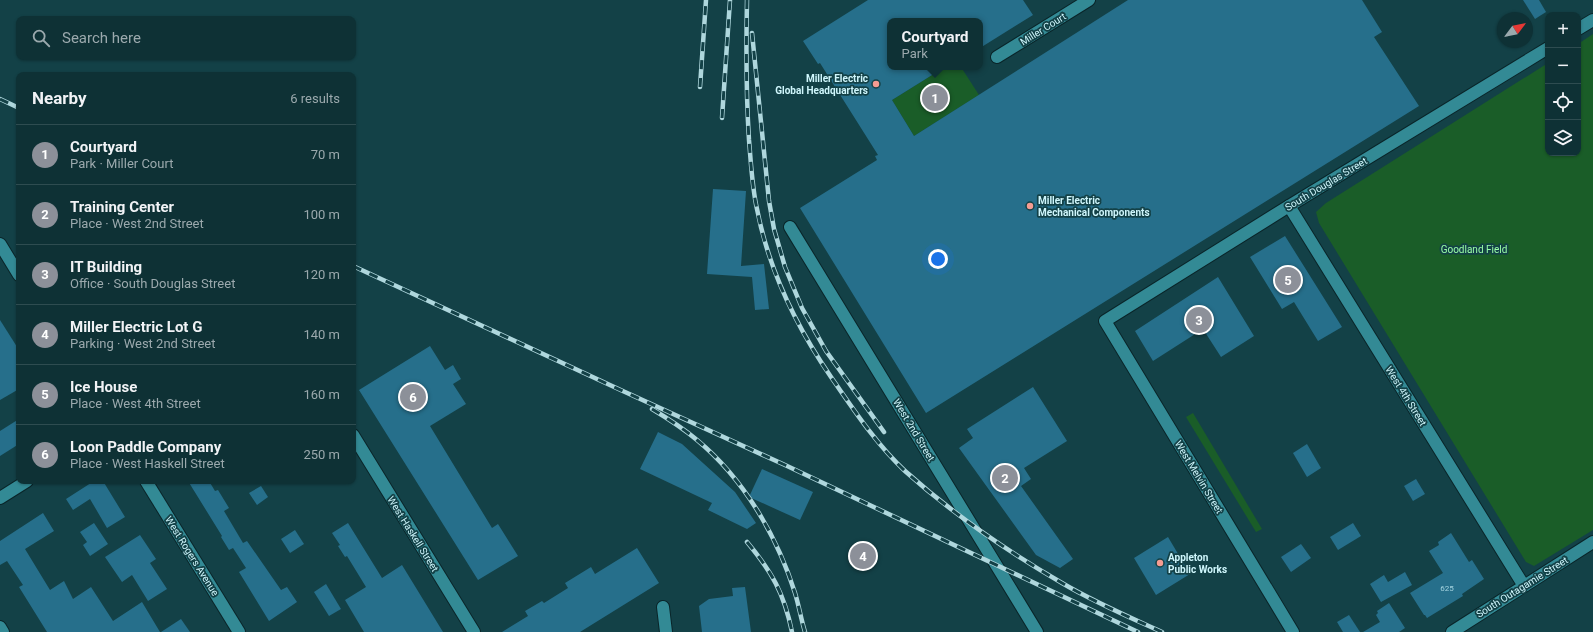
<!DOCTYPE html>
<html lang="en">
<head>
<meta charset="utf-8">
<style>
	:root { --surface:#0e3135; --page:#1c3d41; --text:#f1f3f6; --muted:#9ba9ad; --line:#2e4c50; --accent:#8c9099 }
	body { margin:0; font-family:Roboto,sans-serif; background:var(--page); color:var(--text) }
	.controls { position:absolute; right:12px; top:12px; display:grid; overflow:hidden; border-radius:8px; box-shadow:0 1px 3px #0004 }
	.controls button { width:36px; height:36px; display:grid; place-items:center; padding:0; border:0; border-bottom:1px solid var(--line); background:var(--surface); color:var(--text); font:20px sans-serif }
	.compass { position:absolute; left:1497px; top:12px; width:36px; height:36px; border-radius:50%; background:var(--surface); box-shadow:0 1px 3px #0004; rotate:58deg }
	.you { position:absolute; left:938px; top:259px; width:14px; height:14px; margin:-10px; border:3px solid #fff; border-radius:50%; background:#1a73e8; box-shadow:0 0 0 6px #1a73e833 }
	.badge { display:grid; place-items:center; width:26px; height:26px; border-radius:50%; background:var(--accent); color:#fff; font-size:13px; font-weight:700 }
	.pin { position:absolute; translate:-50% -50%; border:2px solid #fff; box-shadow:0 1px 4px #0006 }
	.popup { position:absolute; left:887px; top:18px; width:96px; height:52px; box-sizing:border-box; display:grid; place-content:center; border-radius:8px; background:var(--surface); filter:drop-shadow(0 1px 3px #0005); font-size:13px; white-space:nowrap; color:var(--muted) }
	.popup b { font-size:15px; color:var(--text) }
	.popup::after { content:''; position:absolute; left:50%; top:100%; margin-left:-8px; border:8px solid transparent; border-top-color:var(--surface) }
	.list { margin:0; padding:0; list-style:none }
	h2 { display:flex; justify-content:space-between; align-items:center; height:52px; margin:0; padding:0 16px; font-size:17px }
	h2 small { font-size:13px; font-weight:400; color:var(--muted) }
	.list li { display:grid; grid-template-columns:26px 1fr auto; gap:12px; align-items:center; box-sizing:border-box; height:60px; padding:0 16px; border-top:1px solid var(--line) }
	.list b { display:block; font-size:15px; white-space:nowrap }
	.list p { margin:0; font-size:13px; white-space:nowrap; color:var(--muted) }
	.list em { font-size:13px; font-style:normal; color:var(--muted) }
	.icon { flex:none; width:22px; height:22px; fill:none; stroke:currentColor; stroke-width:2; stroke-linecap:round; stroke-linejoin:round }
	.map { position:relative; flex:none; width:1593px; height:632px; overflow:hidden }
	.search { position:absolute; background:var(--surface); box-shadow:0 1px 3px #0004; left:16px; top:16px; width:340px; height:44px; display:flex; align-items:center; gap:10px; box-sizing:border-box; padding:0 14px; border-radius:8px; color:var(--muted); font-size:15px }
	.panel { position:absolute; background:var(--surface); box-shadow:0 1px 3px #0004; left:16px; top:72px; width:340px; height:412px; border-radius:8px }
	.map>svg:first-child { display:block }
	.green { fill:#1a5d28 }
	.building { fill:#266f8b }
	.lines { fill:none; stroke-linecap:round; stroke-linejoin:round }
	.minor-casing { stroke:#0a2529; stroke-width:14 }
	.minor { stroke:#338a95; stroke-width:12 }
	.rail-casing { stroke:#afd7dd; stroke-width:4.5 }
	.rail { stroke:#134147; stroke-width:3; stroke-dasharray:9; stroke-linecap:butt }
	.poi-dot { fill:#f59c92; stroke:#134147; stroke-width:1.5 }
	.labels { text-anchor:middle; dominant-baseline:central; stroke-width:3.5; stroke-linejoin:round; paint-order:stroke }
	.number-label { font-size:8px; fill:#a5d4e0 }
	.street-label { font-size:10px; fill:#cff6fc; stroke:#134147 }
	.poi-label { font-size:10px; font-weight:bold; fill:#cff6fc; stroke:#134147; text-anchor:start }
	.park-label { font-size:10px; fill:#9afda6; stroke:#134147 }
</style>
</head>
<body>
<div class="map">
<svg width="1593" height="632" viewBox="0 0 1593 632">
	<rect width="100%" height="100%" fill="#134147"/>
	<!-- green -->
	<g class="green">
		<path d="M1593 34V530L1534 566 1526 562 1319 223 1316 212 1326 203 1548 63V153H1578V44Z"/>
		<path d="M945 67H961L979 95 914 136 892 100Z"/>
		<path d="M1193 413 1262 529 1256 532 1186 417Z"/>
	</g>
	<!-- building -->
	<g class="building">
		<path d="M868 0H1023L1033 15 980 48V21H890V67H945L892 100 914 136 1128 0H1362L1382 32 1374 37 1419 106 926 413 800 208 877 160 875 156 878 155 820 63 818 64 803 41Z"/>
		<path d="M1523 0H1539L1546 12 1535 19Z"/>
		<path d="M713 189 746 191 741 266 764 264 769 309 755 310 752 277 707 274Z"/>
		<path d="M1285 236 1342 327 1318 341 1294 302 1282 309 1250 257Z"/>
		<path d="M1218 277 1254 336 1221 357 1203 329 1153 361 1135 331Z"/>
		<path d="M0 320 19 350V389L0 400Z"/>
		<path d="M430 346 445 370 453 365 461 379 453 384 466 404 430 426 492 528 498 524 518 556 478 580 359 390Z"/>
		<path d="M1033 387 1067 441 1024 468 1031 479 1021 486 1073 559 1060 568 1036 555 959 448 973 438 967 429Z"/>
		<path d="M19 419V444L0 456V431Z"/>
		<path d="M658 432 682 444 735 492 756 523 747 529 708 510 712 503 640 469Z"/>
		<path d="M1307 444 1321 468 1307 477 1293 453Z"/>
		<path d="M762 469 813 492 800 520 749 497Z"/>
		<path d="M1416 479 1425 494 1413 501 1404 486Z"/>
		<path d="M94 481H103L125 517 107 528 90 499 73 510 66 499Z"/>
		<path d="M188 481H209L215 491 218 490 229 508 224 511 243 543 247 541 281 590 287 587 297 602 269 621 239 572 246 568 233 548 229 550 221 537 222 536Z"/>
		<path d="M261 486 268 497 257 505 249 493Z"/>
		<path d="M43 513 54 531 25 549 50 590 64 581 73 599 91 587 113 621 142 602 160 632H47L19 587 23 585 7 561 0 565V541Z"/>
		<path d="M94 523 108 544 90 556 83 545 87 542 80 532Z"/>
		<path d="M348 523 382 578 402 565 443 632H364L345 600 366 587 347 556 345 557 338 546 340 545 332 533Z"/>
		<path d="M1353 523 1361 536 1338 550 1330 537Z"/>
		<path d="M295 530 304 544 290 553 281 539Z"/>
		<path d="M1451 533 1469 562 1472 560 1484 579 1462 594 1463 596 1427 618 1425 615H1424L1410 593 1443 573 1429 551 1439 545 1438 542Z"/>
		<path d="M140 535 156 559 150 563 167 589 148 601 132 575 122 582 105 557Z"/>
		<path d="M1168 537 1190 574 1156 595 1134 558Z"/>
		<path d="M1301 544 1311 558 1291 572 1281 557Z"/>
		<path d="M637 548 659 583 580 632H502L528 616 525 611 542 601 544 603 568 588 565 583 591 567 595 574Z"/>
		<path d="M1405 572 1412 585 1381 602 1370 584 1384 575 1388 582Z"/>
		<path d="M326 584 341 609 329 616 314 592Z"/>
		<path d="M745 587 751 632H702L699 606 709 599 733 596 732 588Z"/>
		<path d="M1389 603 1405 628 1399 632H1363L1380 622 1376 615 1378 613 1377 611Z"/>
		<path d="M1349 615 1360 632H1343L1337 622Z"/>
		<path d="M181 619 190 632H161Z"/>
	</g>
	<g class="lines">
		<defs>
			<g id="minor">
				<path d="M1578 29 1593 20"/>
				<path d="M997 57 1089 0"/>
				<path d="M1289 206 1524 586"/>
				<path d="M790 227 1037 632"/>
				<path d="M0 244 19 275"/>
				<path d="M353 435 474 632"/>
				<path d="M146 481 239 632"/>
				<path d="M0 498 27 481"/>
				<path d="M663 607 666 632"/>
				<path d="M0 627 3 632"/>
				<path d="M1293 632 1105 321 1289 206 1548 48"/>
				<path d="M1452 632 1593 542"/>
			</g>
		</defs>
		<!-- minor casing -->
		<use href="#minor" class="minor-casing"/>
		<!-- minor -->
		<use href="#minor" class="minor"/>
		<defs>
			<g id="rail">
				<path d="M747 0C746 47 746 93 749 140 751 163 752 187 757 209 769 271 796 326 831 377 854 410 876 444 905 471 953 514 1007 551 1062 583 1094 602 1129 617 1162 632"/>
				<path d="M752 33 769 201 774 229 785 267 802 308 826 351 884 432"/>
				<path d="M700 87 706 0"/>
				<path d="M0 99 19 108"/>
				<path d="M722 118 730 0"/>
				<path d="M353 266 625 392 785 465 1138 632"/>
				<path d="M652 409C667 418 684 429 697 440 744 479 777 536 795 593 799 606 801 619 805 632"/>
				<path d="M747 542C772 572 784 593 792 632"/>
			</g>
		</defs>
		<!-- rail casing -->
		<use href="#rail" class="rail-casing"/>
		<!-- rail -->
		<use href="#rail" class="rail"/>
	</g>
	<!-- markers -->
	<g class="poi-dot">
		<circle cx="876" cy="84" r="4"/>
		<circle cx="1030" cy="206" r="4"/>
		<circle cx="1160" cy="563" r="4"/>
	</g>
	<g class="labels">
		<!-- number labels -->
		<g class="number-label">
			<text x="1447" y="588">625</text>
		</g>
		<!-- street labels -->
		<g class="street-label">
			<text transform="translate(1043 29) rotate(-32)">Miller Court</text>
			<text transform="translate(1326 184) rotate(-31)">South Douglas Street</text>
			<text transform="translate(1406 396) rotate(58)">West 4th Street</text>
			<text transform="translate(914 430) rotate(59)">West 2nd Street</text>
			<text transform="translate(1199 477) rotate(59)">West Melvin Street</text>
			<text transform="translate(413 534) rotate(58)">West Haskell Street</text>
			<text transform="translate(192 556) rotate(58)">West Rogers Avenue</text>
			<text transform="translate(1522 587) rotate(-32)">South Outagamie Street</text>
		</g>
		<!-- poi labels -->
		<g class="poi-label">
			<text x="868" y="78" text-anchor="end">Miller Electric<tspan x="868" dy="12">Global Headquarters</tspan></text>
			<text x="1038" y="200">Miller Electric<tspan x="1038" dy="12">Mechanical Components</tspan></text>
			<text x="1168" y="557">Appleton<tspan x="1168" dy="12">Public Works</tspan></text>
		</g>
		<!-- park labels -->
		<g class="park-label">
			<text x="1474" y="249">Goodland Field</text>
		</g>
	</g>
</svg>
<div class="controls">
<button>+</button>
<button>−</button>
<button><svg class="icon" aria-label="locate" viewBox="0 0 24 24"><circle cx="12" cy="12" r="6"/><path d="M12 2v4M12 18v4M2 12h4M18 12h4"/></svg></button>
<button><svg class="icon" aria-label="layers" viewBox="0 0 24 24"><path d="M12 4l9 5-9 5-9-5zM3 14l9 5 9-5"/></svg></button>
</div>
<svg class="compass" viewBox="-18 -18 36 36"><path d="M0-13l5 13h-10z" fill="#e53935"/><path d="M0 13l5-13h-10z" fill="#9ba9ad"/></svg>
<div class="you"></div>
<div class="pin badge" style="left:935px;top:98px">1</div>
<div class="popup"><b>Courtyard</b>Park</div>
<div class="pin badge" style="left:1005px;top:478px">2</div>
<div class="pin badge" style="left:1199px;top:320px">3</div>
<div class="pin badge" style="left:863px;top:556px">4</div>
<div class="pin badge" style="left:1288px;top:280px">5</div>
<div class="pin badge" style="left:413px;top:397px">6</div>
<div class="search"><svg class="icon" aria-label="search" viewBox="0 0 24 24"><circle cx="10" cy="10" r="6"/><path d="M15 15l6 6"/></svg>Search here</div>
<section class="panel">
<h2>Nearby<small>6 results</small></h2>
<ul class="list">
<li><span class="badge">1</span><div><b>Courtyard</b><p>Park · Miller Court</p></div><em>70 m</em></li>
<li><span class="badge">2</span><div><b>Training Center</b><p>Place · West 2nd Street</p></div><em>100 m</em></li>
<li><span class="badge">3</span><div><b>IT Building</b><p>Office · South Douglas Street</p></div><em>120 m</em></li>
<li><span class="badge">4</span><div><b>Miller Electric Lot G</b><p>Parking · West 2nd Street</p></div><em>140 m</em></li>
<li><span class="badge">5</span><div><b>Ice House</b><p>Place · West 4th Street</p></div><em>160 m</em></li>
<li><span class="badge">6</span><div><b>Loon Paddle Company</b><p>Place · West Haskell Street</p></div><em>250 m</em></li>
</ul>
</section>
</div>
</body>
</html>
